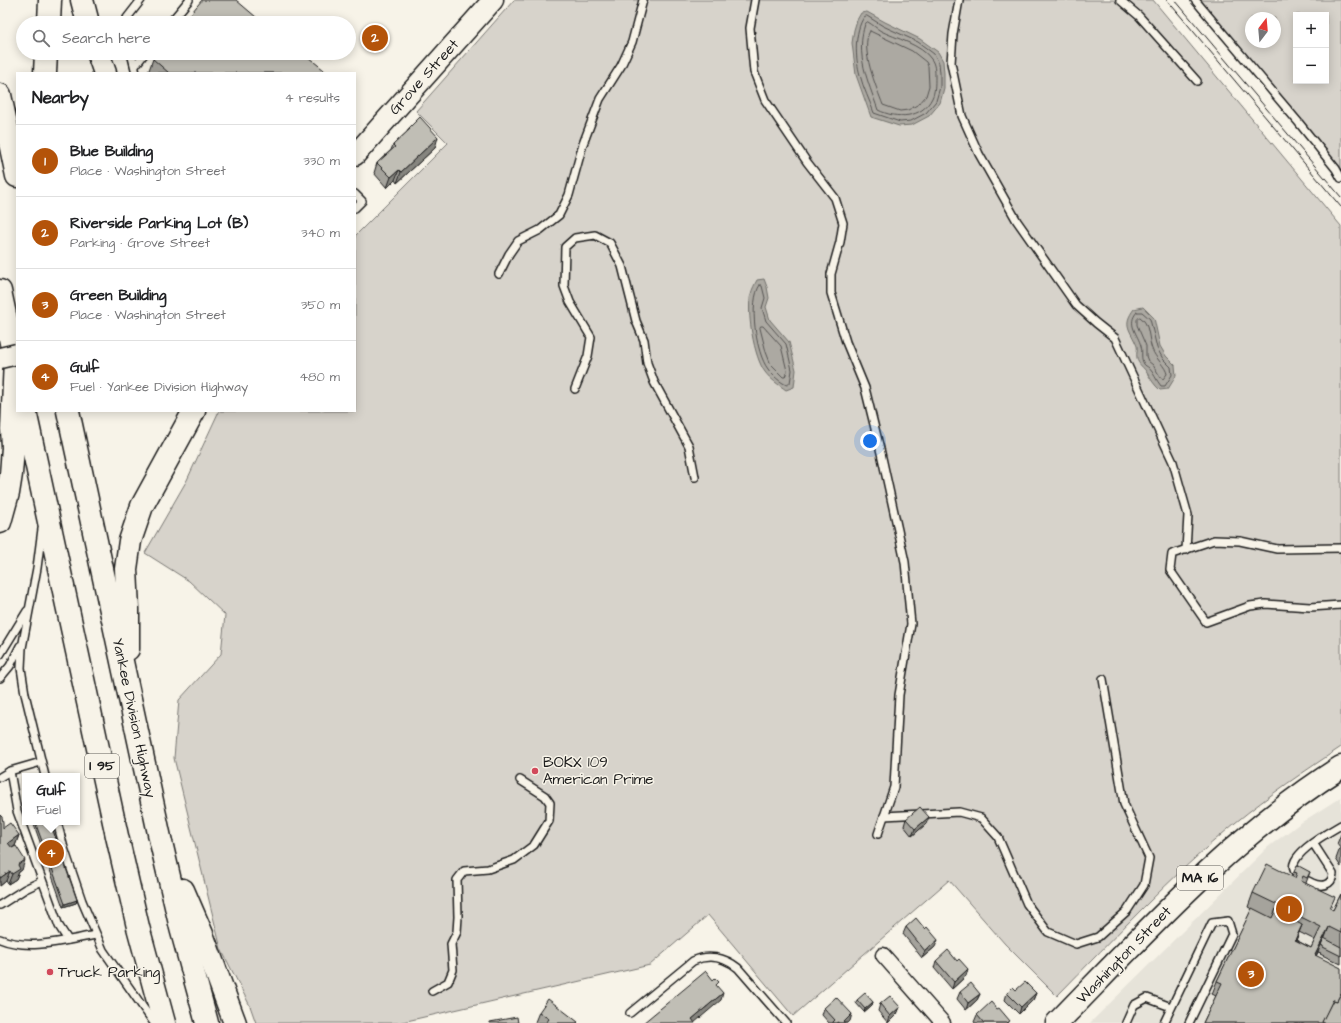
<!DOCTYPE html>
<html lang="en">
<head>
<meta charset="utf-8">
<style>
	:root { --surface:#fff; --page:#f2f2f2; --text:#202124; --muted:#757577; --line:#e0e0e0; --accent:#b45309 }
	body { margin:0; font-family:"Architects Daughter",sans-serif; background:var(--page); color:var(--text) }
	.controls { position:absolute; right:12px; top:12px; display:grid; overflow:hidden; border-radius:0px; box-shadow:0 2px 10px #0003 }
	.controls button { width:36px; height:36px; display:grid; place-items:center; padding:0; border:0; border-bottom:1px solid var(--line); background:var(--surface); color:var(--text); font:20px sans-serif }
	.compass { position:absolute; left:1245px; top:12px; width:36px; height:36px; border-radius:50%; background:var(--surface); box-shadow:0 2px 10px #0003; rotate:16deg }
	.you { position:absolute; left:870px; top:441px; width:14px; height:14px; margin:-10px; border:3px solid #fff; border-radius:50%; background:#1a73e8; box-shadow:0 0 0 6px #1a73e833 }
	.badge { display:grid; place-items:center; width:26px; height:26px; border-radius:50%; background:var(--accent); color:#fff; font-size:13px; font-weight:700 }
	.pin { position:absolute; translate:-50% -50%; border:2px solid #fff; box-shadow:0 1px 4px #0006 }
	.popup { position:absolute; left:22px; top:773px; width:58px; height:52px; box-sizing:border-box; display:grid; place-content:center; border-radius:0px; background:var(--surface); filter:drop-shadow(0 1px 3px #0005); font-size:13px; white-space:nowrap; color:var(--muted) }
	.popup b { font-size:15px; color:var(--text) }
	.popup::after { content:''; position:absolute; left:50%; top:100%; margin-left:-8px; border:8px solid transparent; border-top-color:var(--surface) }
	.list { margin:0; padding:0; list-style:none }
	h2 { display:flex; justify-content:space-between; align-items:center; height:52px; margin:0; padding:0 16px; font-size:17px }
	h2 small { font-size:13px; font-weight:400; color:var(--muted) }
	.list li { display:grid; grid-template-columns:26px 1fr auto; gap:12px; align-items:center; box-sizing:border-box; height:72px; padding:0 16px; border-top:1px solid var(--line) }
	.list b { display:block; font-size:15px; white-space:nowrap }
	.list p { margin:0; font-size:13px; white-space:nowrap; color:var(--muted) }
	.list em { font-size:13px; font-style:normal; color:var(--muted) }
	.icon { flex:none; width:22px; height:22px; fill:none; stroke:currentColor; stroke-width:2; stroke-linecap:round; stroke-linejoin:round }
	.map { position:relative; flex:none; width:1341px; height:1023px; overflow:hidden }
	.search { position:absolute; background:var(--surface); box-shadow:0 2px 10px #0003; left:16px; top:16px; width:340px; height:44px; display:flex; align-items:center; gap:10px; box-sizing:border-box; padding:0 14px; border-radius:22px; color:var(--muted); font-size:15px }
	.panel { position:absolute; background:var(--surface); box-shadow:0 2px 10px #0003; left:16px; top:72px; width:340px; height:340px; border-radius:0px }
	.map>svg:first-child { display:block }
	.built { fill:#e6e3d9 }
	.green { fill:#d7d3cb; stroke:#7a7874; fill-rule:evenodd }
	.water { fill:#aca9a2; stroke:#72716c }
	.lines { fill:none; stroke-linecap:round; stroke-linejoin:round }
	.shore { stroke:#565452; stroke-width:1 }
	.lane-casing { stroke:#1c1c1c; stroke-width:10 }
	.street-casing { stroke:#1c1c1c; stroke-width:17 }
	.secondary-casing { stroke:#1c1c1c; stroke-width:23 }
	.primary-casing { stroke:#1c1c1c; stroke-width:25 }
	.highway-casing { stroke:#1c1c1c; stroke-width:25 }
	.lane { stroke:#f7f3e8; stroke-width:7 }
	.street { stroke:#f7f3e8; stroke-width:14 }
	.secondary { stroke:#f7f3e8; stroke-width:20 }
	.primary { stroke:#f7f3e8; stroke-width:22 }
	.highway { stroke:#f7f3e8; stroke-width:22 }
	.tram { stroke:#1c1c1c; stroke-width:1 }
	.secondary-bridge-casing { stroke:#1c1c1c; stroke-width:23; stroke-linecap:butt }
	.secondary-bridge { stroke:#f7f3e8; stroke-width:20 }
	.wall { fill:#a5a39c; stroke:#1c1c1c; fill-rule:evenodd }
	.shaded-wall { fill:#86857f; stroke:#1c1c1c }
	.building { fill:#c0beb5; stroke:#1c1c1c; fill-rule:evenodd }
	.poi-dot { fill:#d1495b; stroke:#f7f3e8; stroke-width:1.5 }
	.labels { text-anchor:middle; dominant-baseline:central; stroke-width:3; stroke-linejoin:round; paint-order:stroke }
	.shield { fill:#f7f3e8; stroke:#5e5c59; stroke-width:1 }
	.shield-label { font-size:14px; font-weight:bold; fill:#1c1c1c }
	.street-label { font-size:15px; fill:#1c1c1c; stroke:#f7f3e8 }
	.poi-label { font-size:15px; fill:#1c1c1c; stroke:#f7f3e8; text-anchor:start }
</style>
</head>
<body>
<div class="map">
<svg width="1341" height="1023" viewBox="0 0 1341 1023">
	<rect width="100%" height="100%" fill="#f7f3e8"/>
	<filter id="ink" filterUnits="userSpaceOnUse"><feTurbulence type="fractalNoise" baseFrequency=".025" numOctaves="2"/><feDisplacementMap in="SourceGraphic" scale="8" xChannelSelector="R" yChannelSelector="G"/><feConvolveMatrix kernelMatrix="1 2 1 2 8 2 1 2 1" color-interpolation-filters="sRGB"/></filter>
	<g filter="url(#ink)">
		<!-- built -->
		<path class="built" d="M1341 797V1023H1090L1268 847 1299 824Z"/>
		<!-- green -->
		<g class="green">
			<path d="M514 0H1153L1341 226V747C1305 771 1269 795 1235 823 1171 876 1115 937 1057 996L1005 944 949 880 793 1016 708 915 650 965 398 1023H256L250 1006 221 949 174 758 179 700 221 654 225 615 189 581 145 553 187 480 219 411H355V236L448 143 416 111Z"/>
			<path d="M1195 0H1341V177ZM1296 15H1326V81H1296ZM1251 18H1275V42H1251Z"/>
		</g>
		<!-- water -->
		<g class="water">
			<path d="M867 12 885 22 920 39 938 52 943 61 944 73V88L940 103 929 116 912 125 899 126 871 117 856 75 852 43 854 30 857 20 861 13Z"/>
			<path d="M764 279 767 287 769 298 766 307 770 320 789 342 796 370 794 387 786 390C779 385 770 379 765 372 754 358 746 310 751 294 752 289 755 284 757 280Z"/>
			<path d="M1143 307 1154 318 1160 346 1166 356 1175 365 1176 376 1168 389 1160 390C1154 385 1151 379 1147 373 1144 367 1138 365 1137 358 1136 353 1138 350 1137 346 1130 329 1122 325 1134 309Z"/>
		</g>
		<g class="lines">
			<!-- shore -->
			<g class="shore">
				<path d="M867 16 883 26 918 42 934 54 939 63 940 73V87L936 101 926 113 911 121 900 122 874 113C870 101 863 88 860 75 855 58 854 32 864 17Z"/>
				<path d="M868 22C873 25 876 28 881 31 895 38 922 45 931 59 935 64 935 71 935 77 935 84 935 92 932 98 922 119 896 119 878 110 868 81 855 55 865 24Z"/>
				<path d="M870 31 912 51 926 62 928 66 929 86 926 96 919 104 908 110 900 111 883 105C877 89 859 47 870 31Z"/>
				<path d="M760 285 762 286 765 298 762 308 766 321 786 344 792 370 790 383 787 385C781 383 772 375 768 369 756 354 748 301 760 285Z"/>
				<path d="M1137 312H1142L1150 319 1157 348 1163 359 1171 367 1172 375 1165 386H1161C1156 380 1154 373 1149 368 1147 366 1145 366 1144 364 1140 358 1143 352 1141 346 1138 334 1126 324 1137 312Z"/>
				<path d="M1140 317C1150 323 1148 339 1152 349 1155 358 1166 367 1167 374L1163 379 1161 378 1153 365 1148 361 1146 356V346L1137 325V320Z"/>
				<path d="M761 326H763L781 346 787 371 785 377H783L771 365 766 352 760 328Z"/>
			</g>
			<defs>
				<g id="lane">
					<path d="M755 0 750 28 754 72 765 100 807 162 835 198 843 223 840 242 831 274V293L846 342 865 388 881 453 905 562 911 624 899 695 894 787 878 834"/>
					<path d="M959 0 953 34 951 63 962 116 979 154 1017 221 1076 305 1096 323 1115 338 1173 462 1188 515 1186 550"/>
					<path d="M1120 0 1139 16 1197 81"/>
					<path d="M1195 0 1299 123 1336 169 1341 178"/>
					<path d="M124 23 127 18 141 0"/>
					<path d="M170 23 189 0"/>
					<path d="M131 53 136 73"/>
					<path d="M135 66 145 53"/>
					<path d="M355 194 362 201 355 208"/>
					<path d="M499 274 509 254 518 241 540 230 559 215 569 195 583 144 600 99 621 66 632 42 643 0"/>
					<path d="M575 389 588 356 591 337 570 302 564 286 565 247 575 238 595 235 610 243 622 266 636 321 644 340 647 363 654 382 689 446 695 477"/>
					<path d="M42 529 37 568 22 648 21 668 25 694 45 776"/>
					<path d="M1341 548 1277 549 1240 541 1214 540 1172 554 1170 570 1206 622 1250 606 1265 604 1310 607 1341 605"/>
					<path d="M0 655 27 611"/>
					<path d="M0 678 10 666 20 646"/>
					<path d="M10 771 17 811 59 926 68 940"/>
					<path d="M0 777 10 771 41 762"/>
					<path d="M884 816 959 812 981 818 998 837 1027 904 1048 932 1076 944 1098 937 1127 911 1144 885 1149 858 1124 804 1103 679"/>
					<path d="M57 822 64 848 82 901 103 950 154 1023"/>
					<path d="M1313 843 1333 874C1332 886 1321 887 1312 883 1307 880 1300 878 1296 873 1282 857 1331 831 1341 825"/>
					<path d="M0 905 25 889 42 881"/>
					<path d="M0 939C29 951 66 940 96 935"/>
					<path d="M432 991 448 982 453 970 451 944 457 932 458 917 457 880 464 871 488 869 514 860 534 845 549 821 550 803 545 796 520 780"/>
					<path d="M630 1013 693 961C708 954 724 957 738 968L786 1023"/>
					<path d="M1126 1023 1134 1005 1147 998 1171 1007"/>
					<path d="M1164 1023 1212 923 1228 921 1232 934 1189 1023"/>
				</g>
				<path id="street" d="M883 955 943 1023"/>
				<path id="secondary" d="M355 155 493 0"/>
				<path id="primary" d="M1057 1023C1146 932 1232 836 1341 767"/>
				<g id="highway">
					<path d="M82 0 88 23"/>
					<path d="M49 23 50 0"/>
					<path d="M98 53 105 73"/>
					<path d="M45 73 46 53"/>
					<path d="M0 95 17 176"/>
					<path d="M0 291 17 371"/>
					<path d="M25 411 117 836 138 927 164 1023"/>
					<path d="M68 411 160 838 181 928 207 1023"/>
					<path d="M0 522 8 493 11 474 13 448 12 429 15 360"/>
					<path d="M128 649V609L126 569 130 541 142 506 194 411"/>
					<path d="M183 890 202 934 235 1023"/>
				</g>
			</defs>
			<!-- lane casing -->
			<use href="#lane" class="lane-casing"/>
			<!-- street casing -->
			<use href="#street" class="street-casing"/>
			<!-- secondary casing -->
			<use href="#secondary" class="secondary-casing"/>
			<!-- primary casing -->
			<use href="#primary" class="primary-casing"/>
			<!-- highway casing -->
			<use href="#highway" class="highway-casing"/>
			<!-- lane -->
			<use href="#lane" class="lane"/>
			<!-- street -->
			<use href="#street" class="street"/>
			<!-- secondary -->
			<use href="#secondary" class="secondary"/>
			<!-- primary -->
			<use href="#primary" class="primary"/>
			<!-- highway -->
			<use href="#highway" class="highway"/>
			<!-- tram -->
			<g class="tram">
				<path d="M1167 0 1341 207"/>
				<path d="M1175 0 1341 197"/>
			</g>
			<defs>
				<path id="secondary-bridge" d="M0 358 17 354"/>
			</defs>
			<!-- secondary-bridge casing -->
			<use href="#secondary-bridge" class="secondary-bridge-casing"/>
			<!-- secondary-bridge -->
			<use href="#secondary-bridge" class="secondary-bridge"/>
		</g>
		<!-- wall -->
		<g class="wall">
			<path d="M153 59 324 70 323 73H148Z"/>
			<path d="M409 128 435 148 397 183 395 180 387 188 374 173 377 163 391 150 393 145 407 132Z"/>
			<path d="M0 815 3 828 19 835 15 846 22 870 19 872 16 879 8 884 6 881 0 886Z"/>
			<path d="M906 819 926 824 912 836 904 826Z"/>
			<path d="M33 822H50L77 900 76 903 63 907Z"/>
			<path d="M1341 834V867L1336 859 1340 848 1337 844Z"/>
			<path d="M1294 872H1310L1306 883 1331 909 1333 910 1341 894V964L1320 954 1321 953 1318 952 1316 956 1341 1023H1203L1216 996 1212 994 1217 981 1252 909 1248 907 1253 893 1292 876ZM1299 932 1315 940 1311 948 1296 940Z"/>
			<path d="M906 927 935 947 922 958 903 934Z"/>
			<path d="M936 961 966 976 952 989 934 968Z"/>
			<path d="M1016 990 1036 993 1033 1000 1019 1014 1005 1000 1007 993Z"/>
			<path d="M960 992 980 994 977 1000 966 1010 957 999Z"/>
			<path d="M857 1000 873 1002 872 1005 864 1012 856 1003Z"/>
			<path d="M880 1004 900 1007 897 1014 888 1023 878 1011Z"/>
			<path d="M824 1008 850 1021 848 1023H829L822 1015Z"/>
			<path d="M539 1012 578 1023H537L535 1022Z"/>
			<path d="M977 1015 1009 1023H975L974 1022Z"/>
		</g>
		<!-- shaded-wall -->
		<g class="shaded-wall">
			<path d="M438 137 435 148 397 183 401 172Z"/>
			<path d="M399 170 395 180 387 188 391 177Z"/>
			<path d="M929 817 926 824 912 836 915 829Z"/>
			<path d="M19 835 15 846 4 854 8 843Z"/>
			<path d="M25 860 22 870 19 872 16 879 8 884 12 874 18 865Z"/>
			<path d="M10 871 6 881 0 886V878Z"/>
			<path d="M77 900 76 903 63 907 65 904Z"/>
			<path d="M1302 925 1297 938 1290 953 1295 940Z"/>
			<path d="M1329 927 1324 940 1321 945 1318 952 1310 969 1315 955Z"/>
			<path d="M938 940 935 947 922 958 925 951Z"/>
			<path d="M968 969 966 976 952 989 954 982Z"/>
			<path d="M723 993 721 1000 694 1023 692 1019Z"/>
			<path d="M1036 993 1033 1000 1019 1014 1021 1007Z"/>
			<path d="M980 994 977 1000 966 1010 968 1003Z"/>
			<path d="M873 1002 872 1005 864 1012 865 1009Z"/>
			<path d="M900 1007 897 1014 888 1023 890 1016Z"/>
			<path d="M852 1014 850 1021 848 1023H843Z"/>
		</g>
		<!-- building -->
		<g class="building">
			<path d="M202 0H236L263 23H183Z"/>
			<path d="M158 53H303L324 70 322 73H169L153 59Z"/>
			<path d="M420 117 438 137 401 172 399 170 391 177 377 163 395 147 393 145 410 129 409 128Z"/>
			<path d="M920 807 929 817 915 829 906 819Z"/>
			<path d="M0 815 2 817 3 822V828L10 823 19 835 8 843 12 848 16 846 25 860 18 865 20 869 12 874 10 871 0 878Z"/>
			<path d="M35 822H50L77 900 65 904Z"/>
			<path d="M1267 864 1295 878 1297 873 1294 872 1297 865 1310 872 1307 878 1303 876 1301 881 1335 897 1330 908 1333 910 1341 894V933L1329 927 1315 955 1341 968V993L1337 1001 1333 1000 1322 1023H1203L1222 983 1217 981 1252 908 1272 918 1276 909 1278 910 1280 906 1253 893ZM1293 913 1321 927 1311 948 1295 940 1302 925 1291 919Z"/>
			<path d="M916 918 925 929 927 927 938 940 925 951 906 927Z"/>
			<path d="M1324 938 1341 947V956L1323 947V946L1321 945Z"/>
			<path d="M948 950 957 961 959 959 968 969 954 982 936 961Z"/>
			<path d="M706 971 713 980 715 978 719 982 716 985 723 993 692 1019 695 1023H643Z"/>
			<path d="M1025 982 1036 993 1021 1007 1007 993 1013 987 1016 990Z"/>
			<path d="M971 983 980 994 968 1003 960 992Z"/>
			<path d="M865 993 873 1002 865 1009 857 1000Z"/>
			<path d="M1341 993V1023H1324L1322 1022 1333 1000 1337 1001Z"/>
			<path d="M890 996 900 1007 890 1016 880 1004Z"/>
			<path d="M836 997 852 1014 843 1023H838V1022L836 1023H833V1022L835 1020 824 1008Z"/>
			<path d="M548 999 578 1022 577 1023H546L549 1019 539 1012Z"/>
			<path d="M991 1002 997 1009 999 1008 1010 1021 1007 1023H984L977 1015Z"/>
			<path d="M517 1017 518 1023H490V1022Z"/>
		</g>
	</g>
	<!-- markers -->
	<g class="poi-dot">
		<circle cx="535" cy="771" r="4"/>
		<circle cx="50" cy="972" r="4"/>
	</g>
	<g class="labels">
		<!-- shield labels -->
		<g class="shield">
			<rect x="85" y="754" width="34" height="24" rx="3"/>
			<rect x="1177" y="866" width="46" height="24" rx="3"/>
		</g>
		<g class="shield-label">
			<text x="102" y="766">I 95</text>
			<text x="1200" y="878">MA 16</text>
		</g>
		<!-- street labels -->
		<g class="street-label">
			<text transform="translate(424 77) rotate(-48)">Grove Street</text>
			<text transform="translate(134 718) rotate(78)">Yankee Division Highway</text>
			<text transform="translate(1124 955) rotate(-46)">Washington Street</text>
		</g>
		<!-- poi labels -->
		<g class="poi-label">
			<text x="543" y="762">BOKX 109<tspan x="543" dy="17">American Prime</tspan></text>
			<text x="58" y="972">Truck Parking</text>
		</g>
	</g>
</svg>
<div class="controls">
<button>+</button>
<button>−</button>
</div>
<svg class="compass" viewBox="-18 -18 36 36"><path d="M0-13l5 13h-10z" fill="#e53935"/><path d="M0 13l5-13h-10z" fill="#757577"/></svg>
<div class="you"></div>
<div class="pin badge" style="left:1289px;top:909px">1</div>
<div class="pin badge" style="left:375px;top:38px">2</div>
<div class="pin badge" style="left:1251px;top:974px">3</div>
<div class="pin badge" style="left:51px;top:853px">4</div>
<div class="popup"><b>Gulf</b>Fuel</div>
<div class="search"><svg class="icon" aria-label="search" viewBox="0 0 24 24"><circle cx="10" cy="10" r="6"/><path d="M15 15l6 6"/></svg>Search here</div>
<section class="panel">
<h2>Nearby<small>4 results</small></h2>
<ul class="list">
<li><span class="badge">1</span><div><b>Blue Building</b><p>Place · Washington Street</p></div><em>330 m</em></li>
<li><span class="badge">2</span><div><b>Riverside Parking Lot (B)</b><p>Parking · Grove Street</p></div><em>340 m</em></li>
<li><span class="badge">3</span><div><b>Green Building</b><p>Place · Washington Street</p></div><em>350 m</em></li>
<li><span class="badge">4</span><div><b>Gulf</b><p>Fuel · Yankee Division Highway</p></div><em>480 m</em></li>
</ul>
</section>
</div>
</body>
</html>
